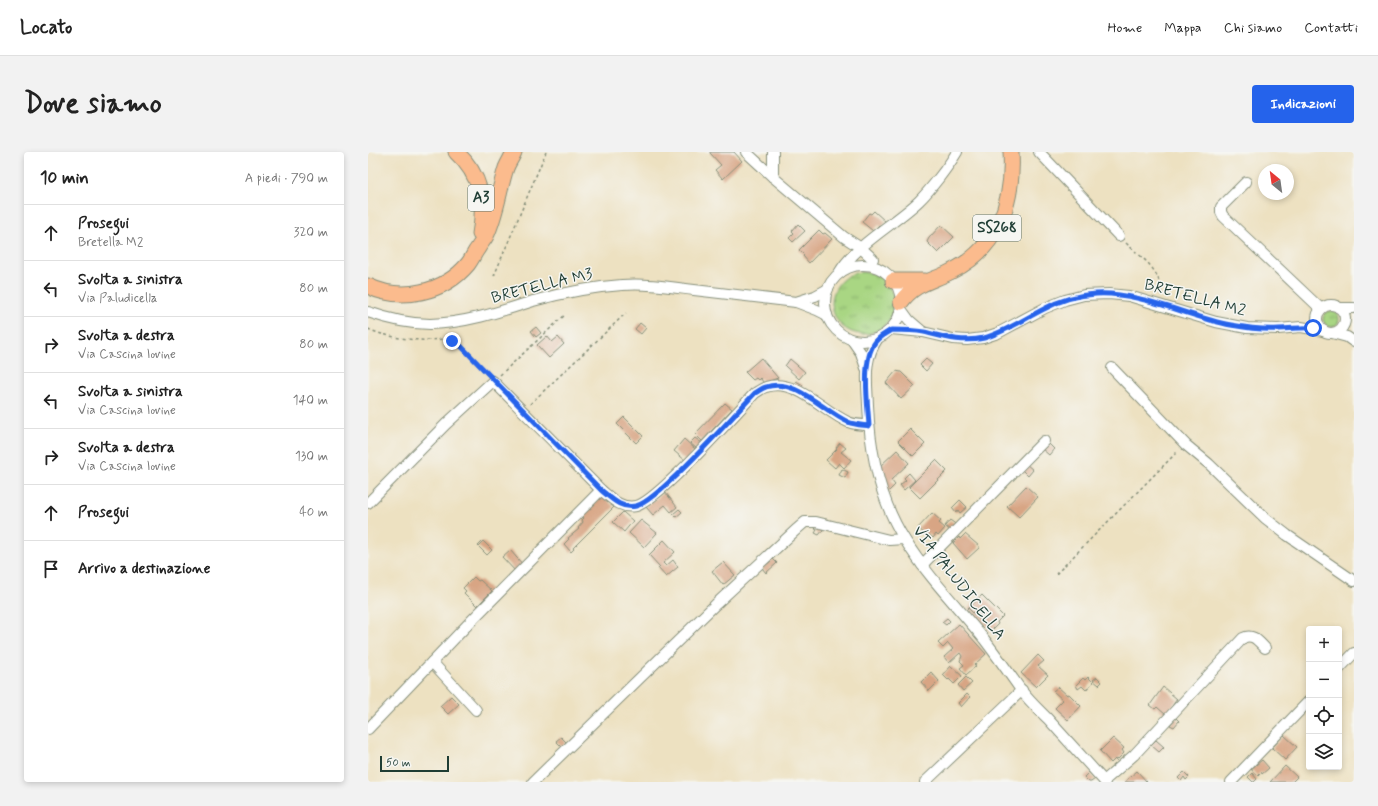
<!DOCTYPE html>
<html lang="it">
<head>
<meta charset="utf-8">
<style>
	:root { --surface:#fff; --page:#f2f2f2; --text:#222; --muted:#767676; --line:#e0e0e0; --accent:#2563eb }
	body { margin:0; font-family:Mynerve,sans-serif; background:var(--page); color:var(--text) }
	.controls { position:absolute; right:12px; bottom:12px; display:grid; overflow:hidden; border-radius:4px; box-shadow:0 2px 6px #0003 }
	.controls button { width:36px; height:36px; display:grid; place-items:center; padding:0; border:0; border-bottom:1px solid var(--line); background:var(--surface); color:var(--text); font:20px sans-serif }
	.compass { position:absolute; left:890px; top:12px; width:36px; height:36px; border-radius:50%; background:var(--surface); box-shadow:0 2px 6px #0003; rotate:331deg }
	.scale { position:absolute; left:12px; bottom:10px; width:69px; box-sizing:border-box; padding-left:4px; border:2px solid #1f3d34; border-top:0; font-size:11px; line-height:14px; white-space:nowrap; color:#1f3d34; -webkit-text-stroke:3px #f6f6f2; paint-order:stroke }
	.stop { position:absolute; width:12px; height:12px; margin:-9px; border:3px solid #2563eb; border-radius:50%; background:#fff }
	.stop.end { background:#2563eb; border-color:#fff; box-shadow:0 1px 4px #0008 }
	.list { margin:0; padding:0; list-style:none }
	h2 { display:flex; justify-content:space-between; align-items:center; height:52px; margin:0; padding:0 16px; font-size:17px }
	h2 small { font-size:13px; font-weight:400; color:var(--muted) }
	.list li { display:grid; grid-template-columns:26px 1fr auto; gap:12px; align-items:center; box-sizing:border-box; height:56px; padding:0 16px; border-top:1px solid var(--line) }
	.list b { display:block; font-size:15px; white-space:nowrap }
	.list p { margin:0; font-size:13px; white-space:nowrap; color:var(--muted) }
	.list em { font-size:13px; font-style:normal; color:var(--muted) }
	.icon { flex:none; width:22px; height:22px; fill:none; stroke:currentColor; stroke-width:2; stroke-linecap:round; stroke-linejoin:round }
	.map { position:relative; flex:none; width:986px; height:630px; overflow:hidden; border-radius:4px }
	header { display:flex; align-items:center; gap:24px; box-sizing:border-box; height:56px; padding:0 20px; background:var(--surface); border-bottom:1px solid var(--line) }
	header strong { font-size:19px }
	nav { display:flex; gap:22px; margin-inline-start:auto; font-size:14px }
	.intro { display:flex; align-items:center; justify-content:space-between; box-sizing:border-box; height:96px; padding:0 24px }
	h1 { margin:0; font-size:28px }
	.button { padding:10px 18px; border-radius:4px; background:var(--accent); color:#fff; font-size:14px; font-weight:700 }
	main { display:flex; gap:24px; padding:0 24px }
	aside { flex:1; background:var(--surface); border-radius:4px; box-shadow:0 2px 6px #0003 }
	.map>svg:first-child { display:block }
	.grass { fill:url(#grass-tufts); stroke:#648a5c }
	.building { fill:#d8a584 }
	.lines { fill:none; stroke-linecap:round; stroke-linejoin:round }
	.minor-casing { stroke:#868f7a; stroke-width:12 }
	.highway-casing { stroke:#868f7a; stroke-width:17 }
	.path { stroke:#868f7a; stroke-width:1.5; stroke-dasharray:3 3; stroke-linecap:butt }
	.minor { stroke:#fff; stroke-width:10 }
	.highway { stroke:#fbbb8d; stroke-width:15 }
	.route { stroke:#2563eb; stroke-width:5 }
	.labels { text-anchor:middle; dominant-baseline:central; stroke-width:3; stroke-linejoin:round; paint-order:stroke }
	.shield { fill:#f6f6f2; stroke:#60746d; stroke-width:1 }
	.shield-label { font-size:15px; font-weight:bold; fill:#1f3d34 }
	.street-label { font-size:16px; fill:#1f3d34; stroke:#f6f6f2 }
</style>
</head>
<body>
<header>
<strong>Locato</strong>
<nav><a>Home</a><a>Mappa</a><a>Chi siamo</a><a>Contatti</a></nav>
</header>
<div class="intro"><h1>Dove siamo</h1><a class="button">Indicazioni</a></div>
<main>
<aside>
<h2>10 min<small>A piedi · 790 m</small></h2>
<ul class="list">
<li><svg class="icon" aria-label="ahead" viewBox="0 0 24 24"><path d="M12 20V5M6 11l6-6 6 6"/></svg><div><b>Prosegui</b><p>Bretella M2</p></div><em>320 m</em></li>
<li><svg class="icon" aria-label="left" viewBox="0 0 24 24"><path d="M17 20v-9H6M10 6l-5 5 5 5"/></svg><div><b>Svolta a sinistra</b><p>Via Paludicella</p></div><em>80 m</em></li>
<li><svg class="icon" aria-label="right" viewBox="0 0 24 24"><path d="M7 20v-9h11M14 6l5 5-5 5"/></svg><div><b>Svolta a destra</b><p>Via Cascina Iovine</p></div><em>80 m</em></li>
<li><svg class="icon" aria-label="left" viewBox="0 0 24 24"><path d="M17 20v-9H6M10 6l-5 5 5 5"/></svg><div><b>Svolta a sinistra</b><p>Via Cascina Iovine</p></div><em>140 m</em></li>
<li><svg class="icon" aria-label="right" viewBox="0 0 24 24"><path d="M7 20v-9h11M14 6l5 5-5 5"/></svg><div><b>Svolta a destra</b><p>Via Cascina Iovine</p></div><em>130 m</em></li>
<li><svg class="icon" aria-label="ahead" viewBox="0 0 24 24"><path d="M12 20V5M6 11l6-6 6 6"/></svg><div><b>Prosegui</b></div><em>40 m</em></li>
<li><svg class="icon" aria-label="arrive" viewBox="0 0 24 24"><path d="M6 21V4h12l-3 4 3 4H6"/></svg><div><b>Arrivo a destinazione</b></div></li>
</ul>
</aside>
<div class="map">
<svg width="986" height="630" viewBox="0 0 986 630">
	<defs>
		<pattern id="grass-tufts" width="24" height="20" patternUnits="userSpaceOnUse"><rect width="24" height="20" fill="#a9d683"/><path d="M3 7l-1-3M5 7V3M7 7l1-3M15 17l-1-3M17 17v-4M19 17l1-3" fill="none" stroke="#89af6c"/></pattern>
	</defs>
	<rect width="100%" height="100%" fill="#f6f6f2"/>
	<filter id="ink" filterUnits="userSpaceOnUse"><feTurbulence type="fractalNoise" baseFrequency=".025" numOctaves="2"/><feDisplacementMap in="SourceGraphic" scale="8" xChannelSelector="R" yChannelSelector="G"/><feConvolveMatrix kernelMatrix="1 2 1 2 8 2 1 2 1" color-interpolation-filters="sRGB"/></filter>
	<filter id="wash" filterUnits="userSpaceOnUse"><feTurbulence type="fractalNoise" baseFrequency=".012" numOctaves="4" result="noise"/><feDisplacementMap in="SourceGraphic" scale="16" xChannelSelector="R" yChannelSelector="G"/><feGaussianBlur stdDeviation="0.9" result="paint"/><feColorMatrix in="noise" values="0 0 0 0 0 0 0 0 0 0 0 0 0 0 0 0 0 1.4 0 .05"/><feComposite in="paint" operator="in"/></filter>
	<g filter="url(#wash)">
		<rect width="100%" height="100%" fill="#ede1c1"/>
		<!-- grass -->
		<g class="grass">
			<circle cx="495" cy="151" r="31"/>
			<circle cx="963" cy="167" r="8"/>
		</g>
		<g id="blocks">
			<!-- building -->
			<g class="building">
				<path d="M342 0H366L374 9 355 27 347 18 353 13 342 1Z"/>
				<path d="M506 59 518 70 514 75 511 73 505 79 494 70 501 61 503 62Z"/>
				<path d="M430 72 437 79 425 90 421 86 426 81 424 79Z"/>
				<path d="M573 73 586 85 570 101 559 90 561 86Z"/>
				<path d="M451 78 455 82 457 81 464 87 441 111 435 104 436 103 431 98Z"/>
				<path d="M272 171 278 176 273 182 267 177Z"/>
				<path d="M168 175 173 181 168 185 163 179Z"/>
				<path d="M179 184 184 190 190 185 196 192 181 206 169 193Z"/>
				<path d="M393 206 410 226 396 231 392 226 390 228 388 226 385 228 377 220Z"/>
				<path d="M422 207 437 220 431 227 417 214Z"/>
				<path d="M558 207 564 212 558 219 552 213Z"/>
				<path d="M528 219 533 220 547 234 533 247 518 231Z"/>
				<path d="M428 229 435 233 433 236 426 232Z"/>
				<path d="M357 251 364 257 334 289 327 282Z"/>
				<path d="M256 265 275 284 268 291 249 272Z"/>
				<path d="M542 277 557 292 545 304 530 289Z"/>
				<path d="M327 286 334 291 329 297 322 291Z"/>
				<path d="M316 287 327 297 318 309 306 299Z"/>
				<path d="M679 290 686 297 681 303 673 296Z"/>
				<path d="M472 291 478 296 473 300 483 308 476 316 471 311 467 316 458 308 469 297 468 296Z"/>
				<path d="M529 298 541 311 523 328 527 333 519 341 511 315Z"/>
				<path d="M568 308 579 319 552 346 541 335Z"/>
				<path d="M658 312 665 318 660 324 653 317Z"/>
				<path d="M474 317 480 320 477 326 471 323Z"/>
				<path d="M541 321 547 328 536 338 532 333 538 328 536 326Z"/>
				<path d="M658 334 670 345 651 365 639 354Z"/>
				<path d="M297 340 309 355 303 360 297 353 285 363 278 355Z"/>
				<path d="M234 342 246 355 205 396 206 397 203 400 196 392 201 387 200 386 211 377 210 376 215 370 214 368 216 366 213 363Z"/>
				<path d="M592 348 599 355 592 361 590 358 588 361 584 356Z"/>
				<path d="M311 357 314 360 308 365 305 362Z"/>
				<path d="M255 360 265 369 256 380 245 370Z"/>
				<path d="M564 361 573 369 571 371 577 376 570 384 568 382 565 386 560 382 559 384 550 376Z"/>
				<path d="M273 368 289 381 276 395 261 381Z"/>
				<path d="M582 368 590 374 584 380 577 374Z"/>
				<path d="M450 374 455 378 451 383 447 381 449 378 447 377Z"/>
				<path d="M597 382 611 394V396L599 407 585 391 591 385 592 387Z"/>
				<path d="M296 388 307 400 295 411 298 414 305 408 310 415 298 425 290 416 292 415 281 403Z"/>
				<path d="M115 389 124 398 119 403 110 394Z"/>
				<path d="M142 398 156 414 149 421 134 405Z"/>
				<path d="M405 407 409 411 398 421 394 416Z"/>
				<path d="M355 410 367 423 355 433 344 419Z"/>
				<path d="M106 425 110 429 112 428 124 439 109 454 96 441 98 439 95 436Z"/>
				<path d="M614 443 635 464 629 470 630 472 623 479 600 456Z"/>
				<path d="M579 466 582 469 578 473 574 470Z"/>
				<path d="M591 472 618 502 606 513 608 514 598 523 592 516 596 513 592 509 594 504 592 501 581 511 576 505 585 497 580 491 575 496 570 491Z"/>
				<path d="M670 503 676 509 670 514 680 523 668 535 653 521Z"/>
				<path d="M583 514 594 524 586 532 581 527 580 528 575 523Z"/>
				<path d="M563 520 571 529 561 539 553 530Z"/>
				<path d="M598 525 604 531 595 539 590 533Z"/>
				<path d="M720 525 725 530 718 538 714 534 710 537 708 533 715 526 717 528Z"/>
				<path d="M729 525 734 530 731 533 725 528Z"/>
				<path d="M690 535 699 543 701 542 713 554 700 568 687 556 695 548 685 539Z"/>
				<path d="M795 535 809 547 798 563 789 555 787 557 782 553Z"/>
				<path d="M599 542 602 545 593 555 590 551Z"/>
				<path d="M83 544 91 552 80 562 72 554Z"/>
				<path d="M808 566 811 569 806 575 802 573Z"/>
				<path d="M916 583 929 595 917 608 904 596Z"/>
				<path d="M193 585 198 590 194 595 188 589Z"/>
				<path d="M745 586 756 596 754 598 756 601 748 609 747 607 743 611 732 599Z"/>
				<path d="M788 588 796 595 791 600 783 593Z"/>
				<path d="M894 608 901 616 894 622 893 620 889 624 883 617Z"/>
				<path d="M917 614 929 625 924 630H902Z"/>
				<path d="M769 619 779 630H756Z"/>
				<path d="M721 620 727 627 723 630H721L716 625Z"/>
				<path d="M816 620 821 625 818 628 816 625 813 629 810 626Z"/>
				<path d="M884 621 889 627 886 630H885L880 625Z"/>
			</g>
		</g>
	</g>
	<g filter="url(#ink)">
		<use href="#blocks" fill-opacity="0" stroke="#868f7a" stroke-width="1"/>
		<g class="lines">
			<defs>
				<g id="minor">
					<path d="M378 0 405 25 476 85 493 96 505 107"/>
					<path d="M671 0 751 84"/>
					<path d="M405 25V0"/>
					<path d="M878 30 853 55V60L855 64 953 157"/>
					<circle cx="495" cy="151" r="38"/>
					<path d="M471 121C488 92 527 72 551 49 563 37 580 15 589 0"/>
					<path d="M428 150 447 144 460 137"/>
					<circle cx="963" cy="167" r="14"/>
					<path d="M971 156H986"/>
					<path d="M533 157 541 168 555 180"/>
					<path d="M0 160C20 167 41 172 62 172 98 171 131 160 165 149 194 141 224 135 254 133 278 131 302 135 326 138 360 142 394 146 428 150L449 158 459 163"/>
					<path d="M523 177 555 180 585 187 599 188 615 186 630 181 677 156 697 148 716 143 741 142 761 144 848 170 879 176 910 177 933 175 956 179"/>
					<path d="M964 181 979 185 986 190"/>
					<path d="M510 186C495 208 499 228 500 253 502 301 511 347 537 388 559 424 590 455 616 487 629 504 641 521 653 538 661 549 671 558 680 567 699 588 718 609 737 630"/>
					<path d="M484 188 493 201 498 216"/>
					<path d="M744 216 818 293 841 312 897 366 919 383 986 429"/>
					<path d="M0 351 78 272 125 229 233 338C244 347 253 357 268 354 289 350 368 261 387 241 391 239 394 236 398 235 427 225 455 259 480 270 487 273 494 273 501 273"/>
					<path d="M554 413 676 289"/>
					<path d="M64 510 108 558"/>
					<path d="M971 517 986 501"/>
					<path d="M0 577 105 467 233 338"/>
					<path d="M736 629 766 603 875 486C885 481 890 489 897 496"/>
					<path d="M165 630 348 452 429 377 437 370H448L521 388 536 387"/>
					<path d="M557 630 654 538"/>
					<path d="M863 630 941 549"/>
				</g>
				<g id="highway">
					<path d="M88 0C113 23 118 50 112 82"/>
					<path d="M525 129H557"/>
					<path d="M0 134C33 150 76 141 100 112 104 107 106 101 110 96 112 92 116 88 118 84 128 63 131 38 138 16 140 11 144 5 146 0"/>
					<path d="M533 150C547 131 562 130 582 120 630 97 646 51 643 0"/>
				</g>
			</defs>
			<!-- minor casing -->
			<use href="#minor" class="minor-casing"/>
			<!-- highway casing -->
			<use href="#highway" class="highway-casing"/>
			<!-- path -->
			<g class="path">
				<path d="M758 91C775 107 794 118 793 144"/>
				<path d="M126 124 178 0"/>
				<path d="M0 177C16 184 34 187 52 188 64 189 80 184 91 192 101 200 110 213 119 222"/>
				<path d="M132 223 198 162"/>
				<path d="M162 252 258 161"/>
				<path d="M688 422 810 299"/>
			</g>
			<!-- minor -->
			<use href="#minor" class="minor"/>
			<!-- highway -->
			<use href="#highway" class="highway"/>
		</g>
	</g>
	<g class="lines" filter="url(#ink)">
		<!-- route -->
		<path class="route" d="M84 189 91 192 233 338C244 347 253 357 268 354 289 350 368 261 387 241 391 239 394 236 398 235 427 225 455 259 480 270 487 273 494 273 501 274 500 251 492 204 510 187 514 183 519 181 523 178 533 178 545 178 556 180 576 185 595 191 616 186 637 180 656 167 676 157 692 148 709 143 728 142 770 139 821 165 863 173 879 176 895 178 911 177 923 177 933 175 945 176"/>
	</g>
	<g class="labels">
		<!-- shield labels -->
		<g class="shield">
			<rect x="100" y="33" width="26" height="26" rx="3"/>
			<rect x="605" y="63" width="48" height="26" rx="3"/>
		</g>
		<g class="shield-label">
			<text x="113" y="46">A3</text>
			<text x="629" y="76">SS268</text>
		</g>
		<!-- street labels -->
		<g class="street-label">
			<text transform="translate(174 134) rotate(-14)">BRETELLA M3</text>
			<text transform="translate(827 146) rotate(15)">BRETELLA M2</text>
			<text transform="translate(591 431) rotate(52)">VIA PALUDICELLA</text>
		</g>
	</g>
</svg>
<div class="controls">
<button>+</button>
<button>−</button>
<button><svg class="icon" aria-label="locate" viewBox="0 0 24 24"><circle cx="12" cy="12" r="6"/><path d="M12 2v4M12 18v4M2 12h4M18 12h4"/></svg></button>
<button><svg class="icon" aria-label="layers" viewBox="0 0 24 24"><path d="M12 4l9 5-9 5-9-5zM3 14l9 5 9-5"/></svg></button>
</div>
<svg class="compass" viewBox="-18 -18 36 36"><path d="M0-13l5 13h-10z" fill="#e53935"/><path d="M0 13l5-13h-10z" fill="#767676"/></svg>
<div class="scale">50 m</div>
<div class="stop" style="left:945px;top:176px"></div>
<div class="stop end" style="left:84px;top:189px"></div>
</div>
</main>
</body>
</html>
